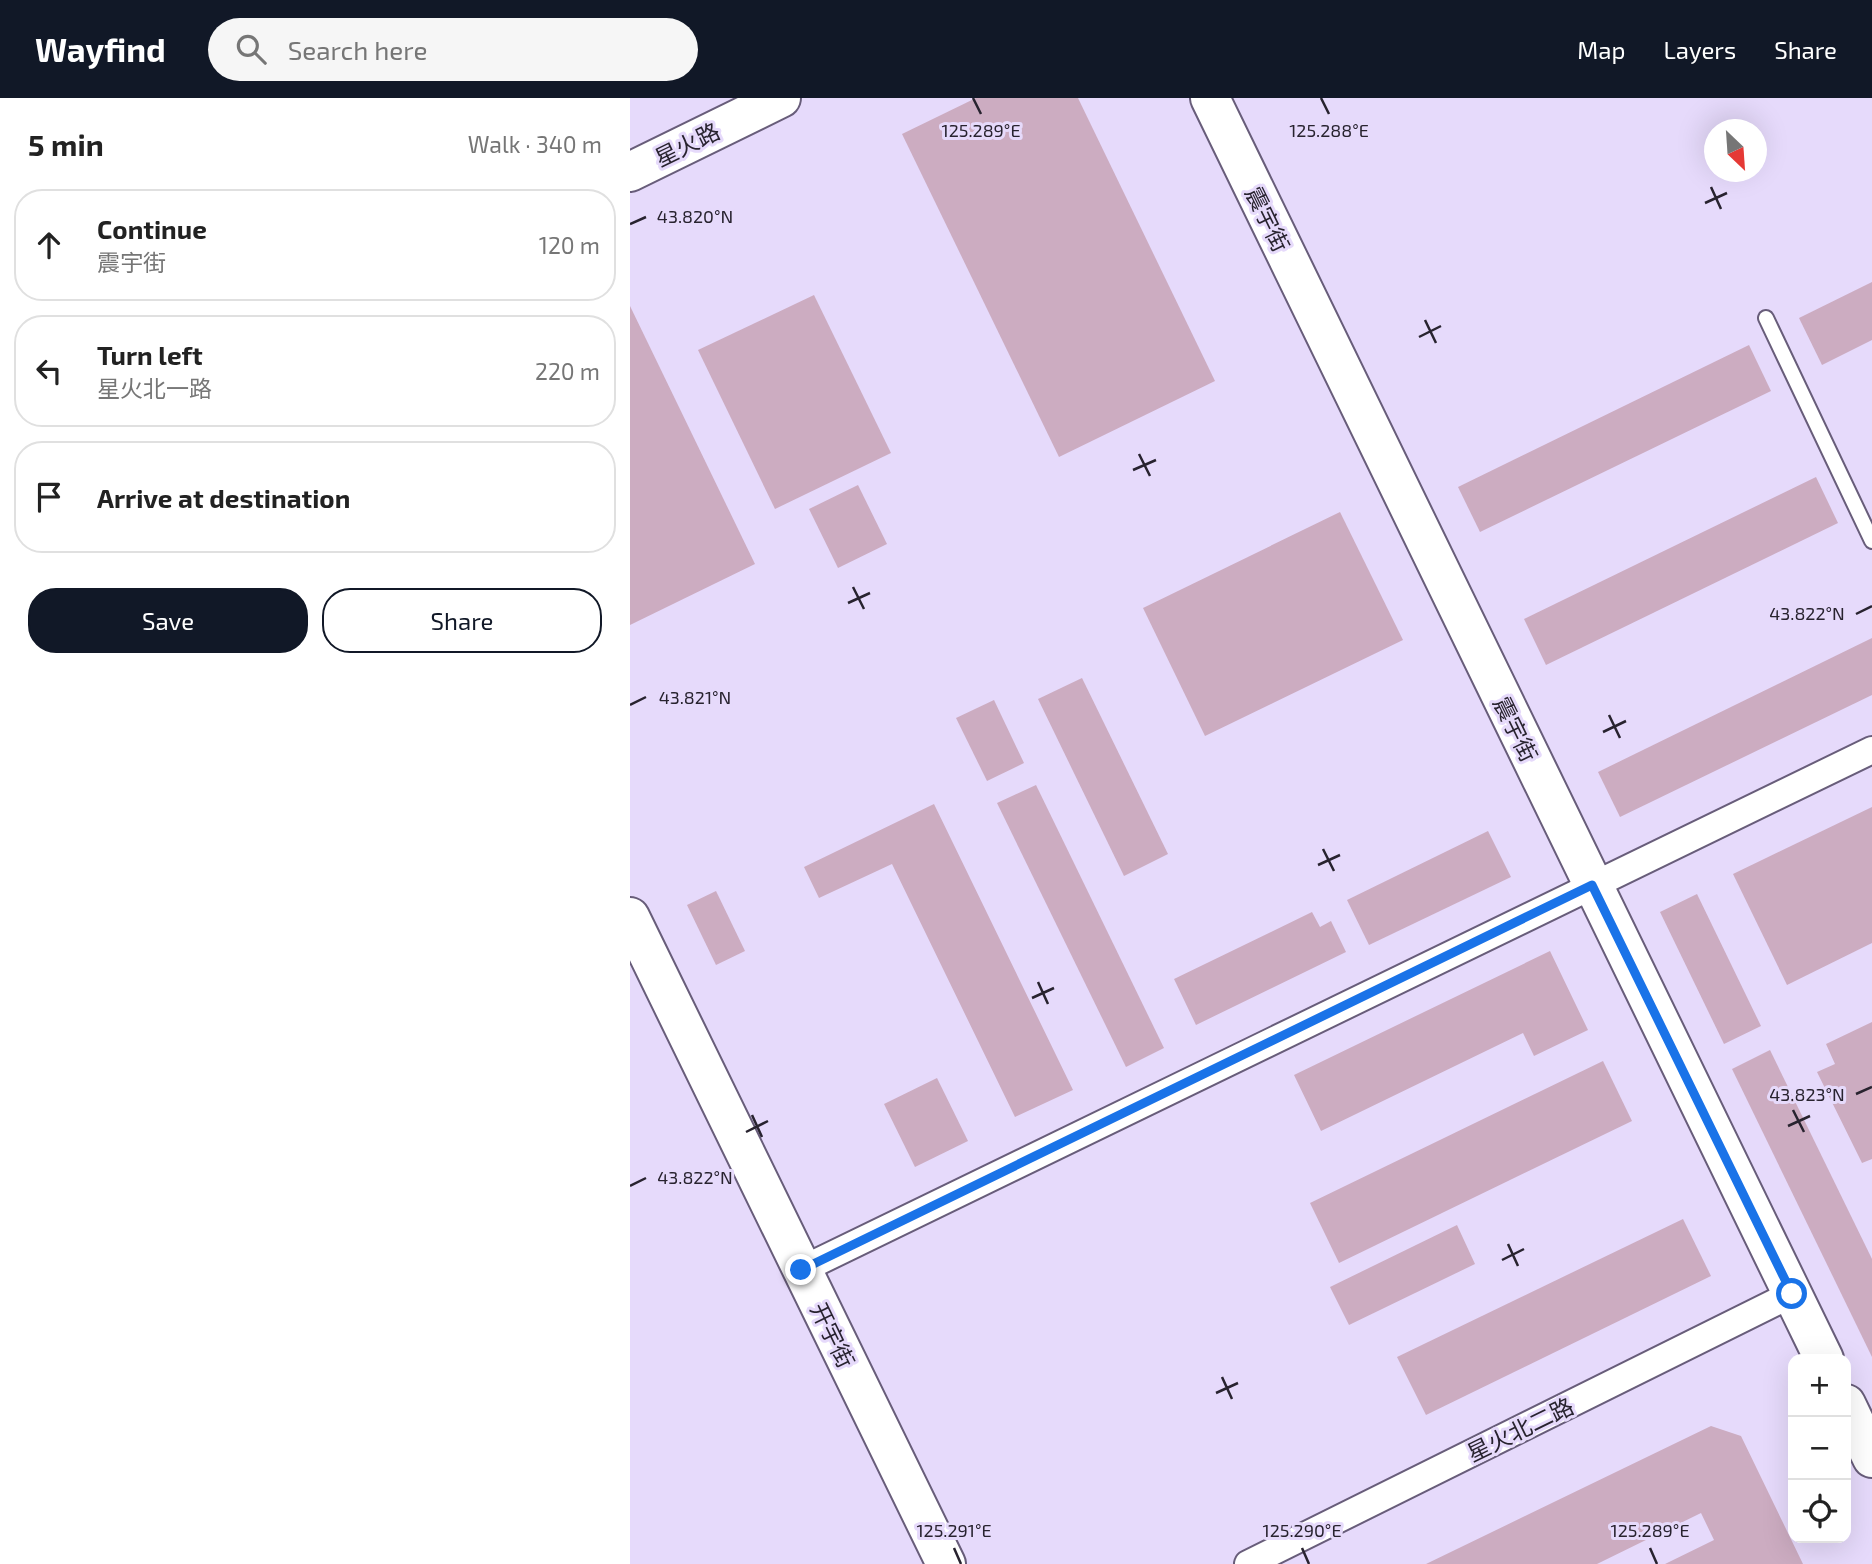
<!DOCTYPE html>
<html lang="en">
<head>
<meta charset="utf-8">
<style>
	:root { --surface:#fff; --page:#f6f6f6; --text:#222; --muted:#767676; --line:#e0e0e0; --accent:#111827 }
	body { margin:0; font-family:"Exo 2","Noto Sans SC",sans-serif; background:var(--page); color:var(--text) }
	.controls { position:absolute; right:21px; bottom:21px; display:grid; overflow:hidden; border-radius:14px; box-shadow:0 7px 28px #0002 }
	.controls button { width:63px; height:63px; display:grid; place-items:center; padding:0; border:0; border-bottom:2px solid var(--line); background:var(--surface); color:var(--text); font:35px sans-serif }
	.compass { position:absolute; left:1074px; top:21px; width:63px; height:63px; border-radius:50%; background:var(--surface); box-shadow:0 7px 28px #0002; rotate:155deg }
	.stop { position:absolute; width:21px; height:21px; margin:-16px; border:5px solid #1a73e8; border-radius:50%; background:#fff }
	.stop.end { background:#1a73e8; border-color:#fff; box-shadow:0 2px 7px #0008 }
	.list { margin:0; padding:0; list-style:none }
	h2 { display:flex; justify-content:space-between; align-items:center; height:91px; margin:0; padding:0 28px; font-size:30px }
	h2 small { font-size:23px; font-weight:400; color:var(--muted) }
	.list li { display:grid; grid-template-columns:46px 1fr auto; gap:21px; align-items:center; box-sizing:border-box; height:112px; margin:0 14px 14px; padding:0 14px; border:2px solid var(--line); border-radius:28px }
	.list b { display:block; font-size:26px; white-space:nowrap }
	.list p { margin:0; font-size:23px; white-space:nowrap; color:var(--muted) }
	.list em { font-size:23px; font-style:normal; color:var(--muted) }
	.actions { display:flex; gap:14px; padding:21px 28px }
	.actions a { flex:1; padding:16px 0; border:2px solid var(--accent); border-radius:28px; text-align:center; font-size:24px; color:var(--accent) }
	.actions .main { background:var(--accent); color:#fff }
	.icon { flex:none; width:38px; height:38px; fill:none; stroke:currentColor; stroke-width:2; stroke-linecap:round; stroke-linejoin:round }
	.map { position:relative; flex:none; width:1242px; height:1466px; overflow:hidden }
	header { display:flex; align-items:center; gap:42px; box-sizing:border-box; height:98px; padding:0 35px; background:var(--accent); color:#fff }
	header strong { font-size:33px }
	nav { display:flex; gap:38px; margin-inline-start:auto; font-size:24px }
	.search { width:490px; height:63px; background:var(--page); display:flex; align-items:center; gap:18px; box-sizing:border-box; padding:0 24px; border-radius:38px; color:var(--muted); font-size:26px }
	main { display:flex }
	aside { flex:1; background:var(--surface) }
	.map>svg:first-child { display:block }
	.building { fill:#ccacc1 }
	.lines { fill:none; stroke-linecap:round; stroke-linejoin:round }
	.lane-casing { stroke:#685d7a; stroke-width:18 }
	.street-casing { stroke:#685d7a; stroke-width:30 }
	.secondary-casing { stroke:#685d7a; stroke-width:42 }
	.lane { stroke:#fff; stroke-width:14 }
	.street { stroke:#fff; stroke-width:26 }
	.secondary { stroke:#fff; stroke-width:38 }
	.route { stroke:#1a73e8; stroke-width:9 }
	.ticks { fill:none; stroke:#28232f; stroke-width:2.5 }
	.labels { text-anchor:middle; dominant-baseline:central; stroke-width:6; stroke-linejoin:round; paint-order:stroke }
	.street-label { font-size:23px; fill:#28232f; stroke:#e6dafb }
	.ticks-label { font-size:18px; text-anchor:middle; fill:#28232f; stroke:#e6dafb; stroke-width:6; stroke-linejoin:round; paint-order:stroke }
</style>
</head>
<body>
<header>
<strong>Wayfind</strong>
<div class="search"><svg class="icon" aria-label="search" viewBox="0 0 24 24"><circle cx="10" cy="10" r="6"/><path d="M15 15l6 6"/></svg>Search here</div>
<nav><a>Map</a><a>Layers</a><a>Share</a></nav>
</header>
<main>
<aside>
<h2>5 min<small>Walk · 340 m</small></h2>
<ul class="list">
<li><svg class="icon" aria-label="ahead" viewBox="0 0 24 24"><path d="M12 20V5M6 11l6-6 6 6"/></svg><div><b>Continue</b><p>震宇街</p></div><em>120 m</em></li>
<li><svg class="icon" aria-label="left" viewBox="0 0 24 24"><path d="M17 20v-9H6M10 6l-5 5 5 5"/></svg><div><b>Turn left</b><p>星火北一路</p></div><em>220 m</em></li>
<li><svg class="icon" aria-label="arrive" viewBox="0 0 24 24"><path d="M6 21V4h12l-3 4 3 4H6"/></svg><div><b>Arrive at destination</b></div></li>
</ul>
<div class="actions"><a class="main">Save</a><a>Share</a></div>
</aside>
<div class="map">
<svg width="1242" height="1466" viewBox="0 0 1242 1466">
	<rect width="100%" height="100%" fill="#e6dafb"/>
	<!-- building -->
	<g class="building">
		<path d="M346 0H448L585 283 429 359 272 36Z"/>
		<path d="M1242 184V242L1192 267 1169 220Z"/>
		<path d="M184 197 261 355 145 411 68 252Z"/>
		<path d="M0 208 125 466 0 527Z"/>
		<path d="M1119 247 1141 293 850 434 828 389Z"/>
		<path d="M1186 379 1208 425 916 567 894 521Z"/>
		<path d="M228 387 257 446 208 470 179 411Z"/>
		<path d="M710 414 773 542 575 638 513 510Z"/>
		<path d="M1242 540V597L990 719 968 674Z"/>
		<path d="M452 580 538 756 494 778 408 601Z"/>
		<path d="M364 602 394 665 357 683 326 620Z"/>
		<path d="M406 687 534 950 496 969 367 705Z"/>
		<path d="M304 706 443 992 385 1019 262 766 189 800 174 769Z"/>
		<path d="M1242 709V845L1157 887 1103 776Z"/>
		<path d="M858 733 881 779 739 847 717 802Z"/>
		<path d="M86 793 115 853 86 867 57 807Z"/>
		<path d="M1067 796 1131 928 1094 946 1030 814Z"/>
		<path d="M682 814 690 829 701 823 716 854 566 927 544 881Z"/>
		<path d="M920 853 958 932 904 958 893 935 691 1033 664 977Z"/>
		<path d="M1242 924V1061L1232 1065 1187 974 1205 966 1196 946Z"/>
		<path d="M1140 952 1242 1161V1259L1102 971Z"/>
		<path d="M973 963 1002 1023 709 1165 680 1105Z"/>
		<path d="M307 980 338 1043 285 1069 254 1006Z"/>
		<path d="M1053 1121 1081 1178 796 1317 767 1259Z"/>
		<path d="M827 1127 845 1166 719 1227 700 1189Z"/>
		<path d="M1081 1328 1111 1338 1173 1466H1035L1084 1442 1071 1415 967 1466H796Z"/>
	</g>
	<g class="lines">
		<defs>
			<path id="lane" d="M1136 220 1242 443"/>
			<g id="street">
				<path d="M171 1172 1242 652"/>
				<path d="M618 1466 1162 1196"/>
			</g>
			<g id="secondary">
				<path d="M580 0 1194 1261"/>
				<path d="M0 74 151 0"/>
				<path d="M0 819 316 1466"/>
				<path d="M1216 1306 1242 1360"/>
			</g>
		</defs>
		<!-- lane casing -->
		<use href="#lane" class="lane-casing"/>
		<!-- street casing -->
		<use href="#street" class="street-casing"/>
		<!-- secondary casing -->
		<use href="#secondary" class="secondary-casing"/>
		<!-- lane -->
		<use href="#lane" class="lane"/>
		<!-- street -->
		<use href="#street" class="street"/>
		<!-- secondary -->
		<use href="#secondary" class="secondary"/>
	</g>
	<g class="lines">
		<!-- route -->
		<path class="route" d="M171 1172 962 787 1162 1196"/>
	</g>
	<!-- ticks -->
	<path class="ticks" d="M343 0 351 16M691 0 699 16M1081 89 1091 111M1075 105 1097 95M0 126 16 119M795 222 806 245M789 239 811 228M509 356 520 378M503 372 526 362M223 489 234 511M218 505 240 495M1226 516 1242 508M0 607 16 599M979 617 990 640M973 634 996 623M693 751 704 773M688 767 710 757M408 884 418 906M402 900 424 890M1226 996 1242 989M1163 1012 1174 1034M122 1017 132 1039M1158 1028 1180 1018M116 1034 138 1023M0 1088 16 1080M878 1146 888 1168M872 1162 894 1151M592 1279 602 1301M586 1295 608 1285M324 1450 331 1466M672 1450 679 1466M1020 1450 1027 1466"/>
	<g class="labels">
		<!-- street labels -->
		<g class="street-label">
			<text transform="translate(57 46) rotate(-26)">星火路</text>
			<text transform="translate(638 121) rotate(64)">震宇街</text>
			<text transform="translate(886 631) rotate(64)">震宇街</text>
			<text transform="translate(203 1237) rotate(64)">开宇街</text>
			<text transform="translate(890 1331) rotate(-26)">星火北二路</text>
		</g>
	</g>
	<g class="ticks-label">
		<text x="351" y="39">125.289°E</text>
		<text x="699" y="39">125.288°E</text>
		<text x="65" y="125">43.820°N</text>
		<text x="1177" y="522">43.822°N</text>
		<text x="65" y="606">43.821°N</text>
		<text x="1177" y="1003">43.823°N</text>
		<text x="65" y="1086">43.822°N</text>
		<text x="324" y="1439">125.291°E</text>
		<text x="672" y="1439">125.290°E</text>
		<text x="1020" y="1439">125.289°E</text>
	</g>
</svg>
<div class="controls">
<button>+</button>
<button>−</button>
<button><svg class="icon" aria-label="locate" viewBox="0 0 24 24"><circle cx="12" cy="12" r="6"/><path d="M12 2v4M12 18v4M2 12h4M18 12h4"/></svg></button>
</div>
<svg class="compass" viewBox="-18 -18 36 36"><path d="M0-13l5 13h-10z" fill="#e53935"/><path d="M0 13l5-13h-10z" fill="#767676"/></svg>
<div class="stop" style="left:1162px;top:1196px"></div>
<div class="stop end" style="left:171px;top:1172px"></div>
</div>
</main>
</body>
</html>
